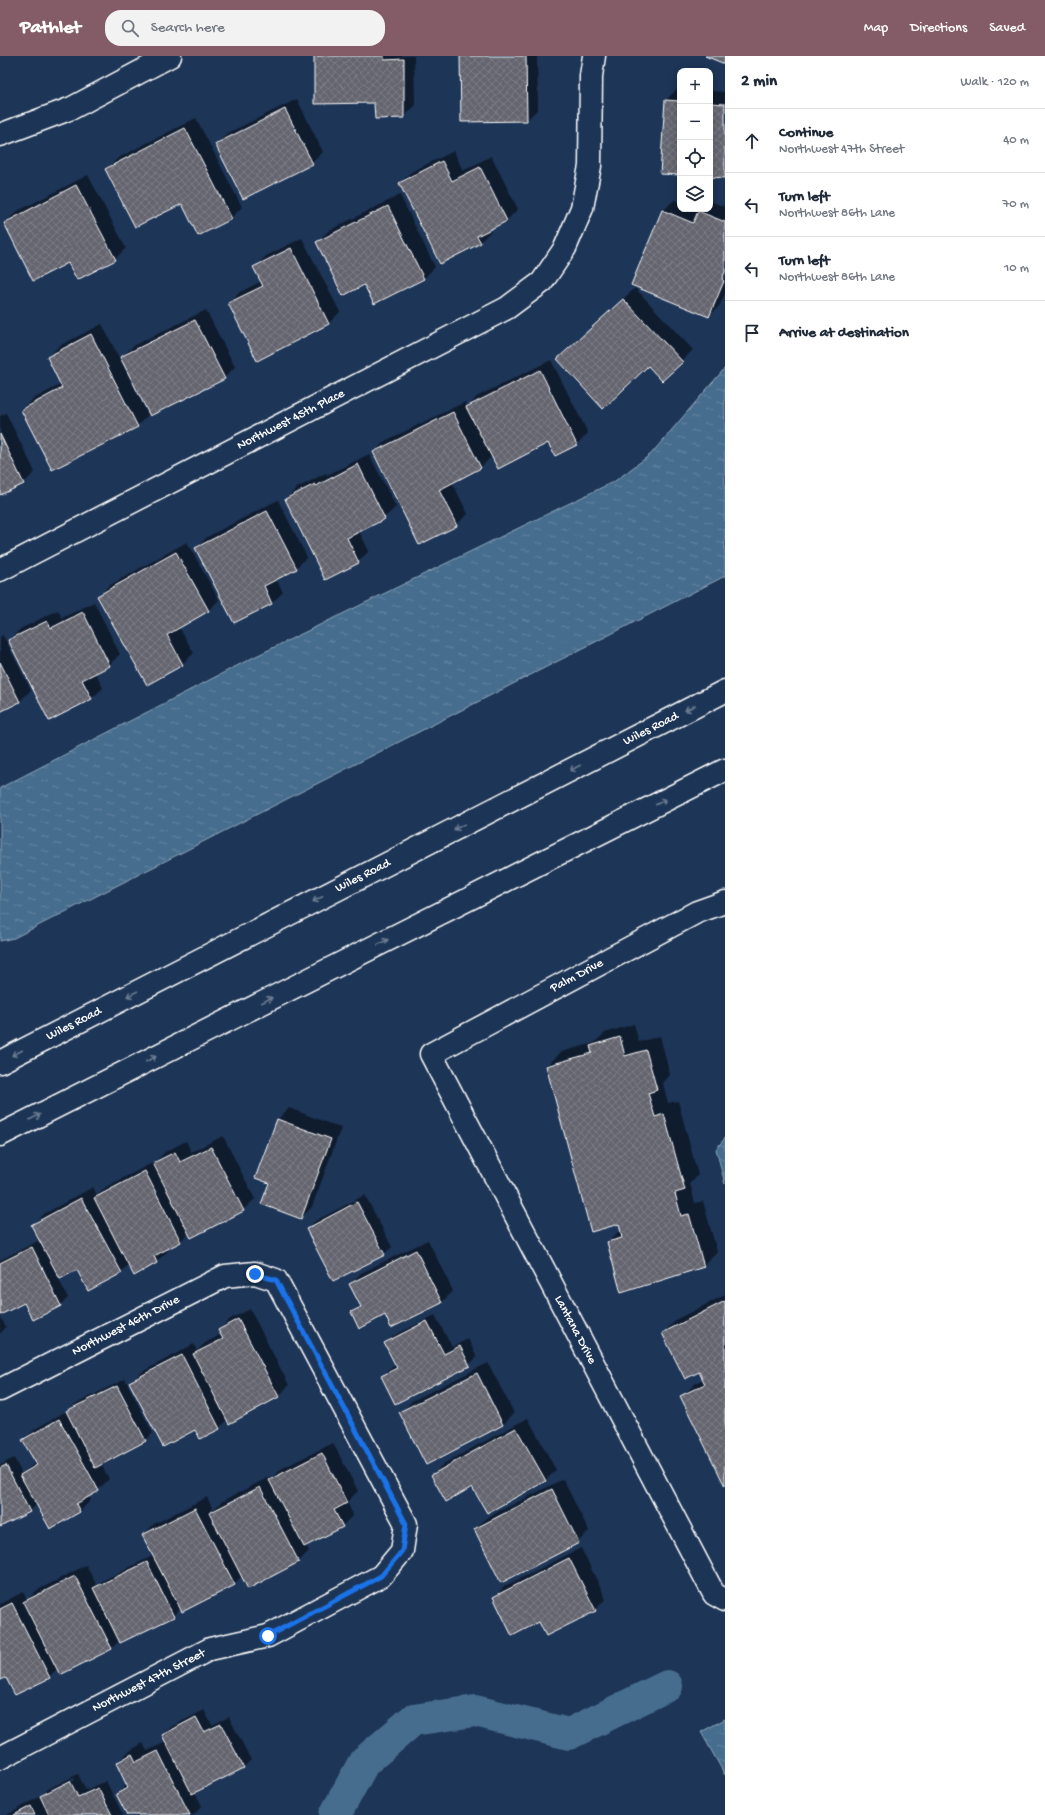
<!DOCTYPE html>
<html lang="en">
<head>
<meta charset="utf-8">
<style>
	:root { --surface:#fff; --page:#f2f2f3; --text:#1f2937; --muted:#747a83; --line:#e0e1e3; --accent:#845c67 }
	body { margin:0; font-family:"Gochi Hand",sans-serif; background:var(--page); color:var(--text) }
	.controls { position:absolute; right:12px; top:12px; display:grid; overflow:hidden; border-radius:8px; box-shadow:0 2px 10px #0003 }
	.controls button { width:36px; height:36px; display:grid; place-items:center; padding:0; border:0; border-bottom:1px solid var(--line); background:var(--surface); color:var(--text); font:20px sans-serif }
	.stop { position:absolute; width:12px; height:12px; margin:-9px; border:3px solid #1a73e8; border-radius:50%; background:#fff }
	.stop.end { background:#1a73e8; border-color:#fff; box-shadow:0 1px 4px #0008 }
	.list { margin:0; padding:0; list-style:none }
	h2 { display:flex; justify-content:space-between; align-items:center; height:52px; margin:0; padding:0 16px; font-size:17px }
	h2 small { font-size:13px; font-weight:400; color:var(--muted) }
	.list li { display:grid; grid-template-columns:26px 1fr auto; gap:12px; align-items:center; box-sizing:border-box; height:64px; padding:0 16px; border-top:1px solid var(--line) }
	.list b { display:block; font-size:15px; white-space:nowrap }
	.list p { margin:0; font-size:13px; white-space:nowrap; color:var(--muted) }
	.list em { font-size:13px; font-style:normal; color:var(--muted) }
	.icon { flex:none; width:22px; height:22px; fill:none; stroke:currentColor; stroke-width:2; stroke-linecap:round; stroke-linejoin:round }
	.map { position:relative; flex:none; width:725px; height:1759px; overflow:hidden }
	header { display:flex; align-items:center; gap:24px; box-sizing:border-box; height:56px; padding:0 20px; background:var(--accent); color:#fff }
	header strong { font-size:19px }
	nav { display:flex; gap:22px; margin-inline-start:auto; font-size:14px }
	.search { width:280px; height:36px; background:var(--page); display:flex; align-items:center; gap:10px; box-sizing:border-box; padding:0 14px; border-radius:16px; color:var(--muted); font-size:15px }
	main { display:flex }
	aside { flex:1; background:var(--surface) }
	.map>svg:first-child { display:block }
	.water { fill:url(#water-ripples); stroke:#90a7bb }
	.shadow { fill:#0007; fill-rule:evenodd }
	.lines { fill:none; stroke-linecap:round; stroke-linejoin:round }
	.canal { stroke:#466d8e; stroke-width:32 }
	.building { fill:url(#building-cross-hatch); stroke:#fff }
	.street-casing { stroke:#fff; stroke-width:25 }
	.secondary-casing { stroke:#fff; stroke-width:25 }
	.street { stroke:#1d3557; stroke-width:22 }
	.secondary { stroke:#1d3557; stroke-width:22 }
	.oneway { stroke:#6c7c92 }
	.route { stroke:#1a73e8; stroke-width:5 }
	.labels { text-anchor:middle; dominant-baseline:central; stroke-width:3; stroke-linejoin:round; paint-order:stroke }
	.street-label { font-size:13px; fill:#fff; stroke:#1d3557 }
</style>
</head>
<body>
<header>
<strong>Pathlet</strong>
<div class="search"><svg class="icon" aria-label="search" viewBox="0 0 24 24"><circle cx="10" cy="10" r="6"/><path d="M15 15l6 6"/></svg>Search here</div>
<nav><a>Map</a><a>Directions</a><a>Saved</a></nav>
</header>
<main>
<div class="map">
<svg width="725" height="1759" viewBox="0 0 725 1759">
	<defs>
		<pattern id="water-ripples" width="26" height="14" patternUnits="userSpaceOnUse"><rect width="26" height="14" fill="#466d8e"/><path d="M2 4q2-2 4 0t4 0M15 11q2-2 4 0t4 0" fill="none" stroke="#62839f"/></pattern>
		<pattern id="building-cross-hatch" width="8" height="8" patternUnits="userSpaceOnUse"><rect width="8" height="8" fill="#65656f"/><path d="M0 0l8 8M0 8l8-8" fill="none" stroke="#7c7c85"/></pattern>
	</defs>
	<rect width="100%" height="100%" fill="#1d3557"/>
	<filter id="ink" filterUnits="userSpaceOnUse"><feTurbulence type="fractalNoise" baseFrequency=".025" numOctaves="2"/><feDisplacementMap in="SourceGraphic" scale="8" xChannelSelector="R" yChannelSelector="G"/><feConvolveMatrix kernelMatrix="1 2 1 2 8 2 1 2 1" color-interpolation-filters="sRGB"/></filter>
	<g filter="url(#ink)">
		<!-- water -->
		<g class="water">
			<path d="M725 312V520L14 882 0 885V732L254 601 615 425 651 398Z"/>
			<path d="M725 1082V1128L716 1093Z"/>
			<path d="M725 1663V1719L701 1676Z"/>
		</g>
		<!-- shadow -->
		<g class="shadow">
			<path d="M315 0H414L415 50 404 61 375 46Z"/>
			<path d="M461 0H537L538 53 527 64Z"/>
			<path d="M677 33H680V118L666 44Z"/>
			<path d="M710 35 725 36V121L710 120Z"/>
			<path d="M297 43 323 96 312 107 217 88 228 77Z"/>
			<path d="M196 62 242 151 231 162 182 146 107 113 118 102Z"/>
			<path d="M454 95 463 115 491 100 518 153 507 164 490 173 491 175 480 186 400 127 411 116Z"/>
			<path d="M88 119 126 192 115 203 68 205 5 167 16 156Z"/>
			<path d="M400 139 435 211 424 222 374 247 364 227 317 186 328 175Z"/>
			<path d="M674 144 680 146V153L700 154 710 153V145L725 151V237L720 249 709 260 663 155Z"/>
			<path d="M302 182 340 256 329 267 257 303 229 247 240 236 262 225 255 212 266 200Z"/>
			<path d="M635 232 693 294 682 305 648 309 570 292Z"/>
			<path d="M206 254 235 311 224 322 122 301 133 290Z"/>
			<path d="M102 268 148 359 137 370 22 354 33 343 62 328 48 301 59 290Z"/>
			<path d="M551 304 588 377 577 388 555 399 549 386 492 400 480 412 452 426 468 458 456 469 374 396 385 385 465 346 467 351 478 340Z"/>
			<path d="M6 357 35 416 24 427 0 438V360Z"/>
			<path d="M369 398 396 451 384 462 359 475 369 495 358 506 286 443 297 432 326 417 327 419Z"/>
			<path d="M278 444 307 501 296 512 276 523 283 536 272 547 234 566 196 492 207 481Z"/>
			<path d="M187 486 219 544 208 555 179 571 194 597 182 608 147 628 98 540 110 529Z"/>
			<path d="M94 546 120 598 109 609 95 616 103 632 91 643 9 585 20 573 58 554 62 562Z"/>
			<path d="M3 579 31 634 20 645 0 655V581Z"/>
			<path d="M634 968 639 986 660 980 670 1019 663 1027 668 1047 678 1045 698 1119 690 1127 695 1147 703 1145 717 1196 703 1210 621 1236 608 1186 621 1173 619 1167 547 1010 561 996 594 987 605 977Z"/>
			<path d="M289 1052 341 1072 312 1151 301 1162 271 1127 278 1063Z"/>
			<path d="M223 1080 255 1143 243 1154 189 1176 181 1185 166 1192 168 1195 156 1206 129 1208 121 1216 55 1212 54 1213 68 1242 60 1249 25 1245 0 1258V1204L40 1184 33 1169 44 1158 93 1131 97 1139 106 1131 156 1105 165 1096 186 1085 191 1096Z"/>
			<path d="M365 1139 392 1191 384 1198 307 1173 315 1165Z"/>
			<path d="M428 1184 453 1235 442 1246 392 1271 385 1258 352 1257 361 1249 350 1228 361 1217Z"/>
			<path d="M725 1239V1428L682 1340 696 1327 703 1323 699 1315 663 1277 677 1263Z"/>
			<path d="M250 1253 289 1329 278 1341 228 1364 219 1372 200 1382 196 1373 130 1327 142 1316 194 1288 197 1295 205 1287 222 1278 219 1274 230 1263Z"/>
			<path d="M435 1259 452 1291 468 1283 477 1301 469 1309 382 1320 390 1312 396 1309 385 1287 393 1280Z"/>
			<path d="M0 1260 6 1271 0 1278Z"/>
			<path d="M488 1307 514 1357 503 1369 427 1408 401 1357 412 1345Z"/>
			<path d="M125 1323 153 1377 145 1385 101 1408 109 1423 98 1434 88 1440 91 1444 80 1455 51 1472 37 1448 30 1455 0 1470V1409L14 1402 22 1418 36 1406 24 1384 35 1373 70 1353 75 1348Z"/>
			<path d="M528 1362 556 1414 545 1425 432 1419 443 1408Z"/>
			<path d="M333 1387 358 1435 347 1446 353 1459 342 1470 306 1489 309 1495 298 1506 242 1520 234 1528 181 1552 173 1560 120 1584 112 1592 58 1612 49 1621 6 1620 0 1623V1548L23 1536 27 1544 36 1535 86 1509 97 1530 102 1525 154 1499 143 1479 154 1468 207 1441 213 1454 221 1446 271 1420 272 1422 281 1413Z"/>
			<path d="M563 1423 589 1475 578 1486 475 1473 486 1462Z"/>
			<path d="M581 1492 606 1543 595 1554 540 1565 494 1541 505 1530Z"/>
			<path d="M204 1654 212 1669 229 1661 251 1704 243 1712 195 1736 202 1750 194 1759H128L118 1738 127 1728 117 1707 128 1696 143 1687 147 1695 166 1686 163 1679 171 1671Z"/>
			<path d="M78 1718 86 1734 106 1725 123 1759H7L41 1740 48 1733ZM74 1722 75 1724 49 1737V1735Z"/>
		</g>
		<g class="lines">
			<!-- canal -->
			<path class="canal" d="M335 1759 364 1706 413 1664 475 1655 569 1678 667 1630"/>
		</g>
		<!-- building -->
		<g class="building">
			<path d="M314 0H384V4L404 3V62L375 63 374 47 314 48Z"/>
			<path d="M460 0H526L527 65 461 66Z"/>
			<path d="M705 0H725V8Z"/>
			<path d="M665 44 680 45V119L660 118Z"/>
			<path d="M710 47 725 48V122L710 121Z"/>
			<path d="M285 53 313 108 243 143 215 88Z"/>
			<path d="M185 72 232 163 198 180 182 148 135 171 105 113Z"/>
			<path d="M442 105 452 125 480 111 507 165 477 180 481 187 440 208 399 127Z"/>
			<path d="M76 129 116 204 77 224 68 207 33 225 4 167Z"/>
			<path d="M388 150 424 223 374 248 364 229 343 240 316 186Z"/>
			<path d="M662 154 693 167 698 155 725 166V216L722 223 724 225 709 261 631 229Z"/>
			<path d="M291 192 329 268 257 305 228 247 263 230 253 211Z"/>
			<path d="M623 243 683 306 662 325 648 310 603 353 557 303Z"/>
			<path d="M195 264 225 323 150 360 120 301Z"/>
			<path d="M91 278 138 371 52 414 21 354 62 332 47 301Z"/>
			<path d="M540 314 577 389 555 400 548 387 498 413 466 351Z"/>
			<path d="M453 356 481 412 439 434 457 470 419 489 373 396Z"/>
			<path d="M0 378 24 428 0 439Z"/>
			<path d="M358 408 385 463 347 482 359 507 325 524 285 443 315 428 316 430Z"/>
			<path d="M267 455 297 513 264 530 272 548 234 567 195 492Z"/>
			<path d="M176 496 209 555 167 579 183 609 147 629 97 540Z"/>
			<path d="M83 556 110 610 82 624 92 643 49 665 8 584 47 565 51 572Z"/>
			<path d="M0 606 20 646 0 656Z"/>
			<path d="M620 981 625 1000 646 994 657 1034 648 1037 655 1061 664 1058 685 1134 675 1137 681 1160 689 1158 704 1211 621 1237 607 1186 622 1182 619 1168 591 1176 546 1010 592 997 590 990Z"/>
			<path d="M277 1063 331 1083 301 1163 261 1148 269 1127 255 1122Z"/>
			<path d="M211 1091 244 1155 191 1182 153 1107 175 1096 180 1106Z"/>
			<path d="M145 1115 181 1186 154 1200 157 1207 134 1220 94 1142Z"/>
			<path d="M81 1142 122 1217 88 1235 77 1214 60 1223 31 1169Z"/>
			<path d="M357 1146 385 1199 333 1225 306 1173Z"/>
			<path d="M32 1191 61 1250 33 1264 24 1247 0 1259V1207Z"/>
			<path d="M416 1194 442 1247 391 1272 385 1259 359 1273 351 1256 361 1251 349 1228Z"/>
			<path d="M725 1245V1430L680 1340 705 1328 699 1316 685 1323 662 1277Z"/>
			<path d="M238 1263 279 1341 229 1368 193 1298 223 1283 218 1274Z"/>
			<path d="M427 1265 444 1298 460 1290 470 1310 395 1348 381 1320 397 1312 384 1287Z"/>
			<path d="M182 1299 220 1373 200 1383 195 1374 163 1391 129 1326Z"/>
			<path d="M477 1317 503 1369 426 1409 399 1356Z"/>
			<path d="M117 1330 146 1385 95 1412 66 1355Z"/>
			<path d="M59 1363 99 1435 76 1448 80 1456 50 1473 20 1419 37 1409 22 1384Z"/>
			<path d="M516 1372 546 1425 487 1457 472 1431 446 1446 431 1419Z"/>
			<path d="M322 1397 347 1447 334 1454 343 1471 304 1491 269 1424Z"/>
			<path d="M6 1409 30 1456 0 1471V1412Z"/>
			<path d="M260 1431 299 1506 248 1533 209 1457Z"/>
			<path d="M552 1433 579 1487 501 1527 474 1473Z"/>
			<path d="M195 1452 235 1529 182 1556 142 1479Z"/>
			<path d="M569 1502 596 1555 546 1580 539 1566 512 1580 493 1541Z"/>
			<path d="M147 1506 174 1561 120 1587 93 1532Z"/>
			<path d="M75 1520 112 1593 60 1619 23 1546Z"/>
			<path d="M12 1547 50 1622 15 1639 6 1622 0 1624V1553Z"/>
			<path d="M196 1661 204 1676 221 1668 244 1712 192 1738 162 1679Z"/>
			<path d="M158 1695 190 1759H127L116 1738 128 1732 116 1707 132 1698 136 1706Z"/>
			<path d="M70 1725 78 1741 98 1732 112 1759H49L40 1740Z"/>
			<path d="M31 1750 35 1759H14Z"/>
		</g>
		<g class="lines">
			<defs>
				<g id="street">
					<path d="M0 79 72 52 170 0"/>
					<path d="M0 514 507 252 542 226 565 192 582 152 590 110 591 20 594 0"/>
					<path d="M725 846 697 856 431 998 714 1538 725 1544"/>
					<path d="M0 1334 225 1220 255 1217 276 1224 406 1468 402 1495 381 1520 268 1580 210 1593 0 1702"/>
				</g>
				<g id="secondary">
					<path d="M0 1006 725 635"/>
					<path d="M0 1079 725 714"/>
				</g>
			</defs>
			<!-- street casing -->
			<use href="#street" class="street-casing"/>
			<!-- secondary casing -->
			<use href="#secondary" class="secondary-casing"/>
			<!-- street -->
			<use href="#street" class="street"/>
			<!-- secondary -->
			<use href="#secondary" class="secondary"/>
		</g>
		<!-- one-way arrows -->
		<defs><path id="oneway-shaft" d="M-6 0H5M1.5-3L5.5 0L1.5 3" fill="none" stroke-width="1.6" stroke-linecap="round" stroke-linejoin="round"/></defs>
		<g class="oneway">
			<use href="#oneway-shaft" transform="translate(690 652) rotate(153)"/>
			<use href="#oneway-shaft" transform="translate(575 712) rotate(153)"/>
			<use href="#oneway-shaft" transform="translate(661 746) rotate(-27)"/>
			<use href="#oneway-shaft" transform="translate(459 771) rotate(153)"/>
			<use href="#oneway-shaft" transform="translate(318 843) rotate(153)"/>
			<use href="#oneway-shaft" transform="translate(383 886) rotate(-27)"/>
			<use href="#oneway-shaft" transform="translate(132 938) rotate(153)"/>
			<use href="#oneway-shaft" transform="translate(267 944) rotate(-27)"/>
			<use href="#oneway-shaft" transform="translate(17 997) rotate(153)"/>
			<use href="#oneway-shaft" transform="translate(151 1003) rotate(-27)"/>
			<use href="#oneway-shaft" transform="translate(35 1061) rotate(-27)"/>
		</g>
	</g>
	<g class="lines" filter="url(#ink)">
		<!-- route -->
		<path class="route" d="M255 1218 276 1224 406 1468 402 1495 381 1520 268 1580"/>
	</g>
	<g class="labels">
		<!-- street labels -->
		<g class="street-label">
			<text transform="translate(291 364) rotate(-27)">Northwest 45th Place</text>
			<text transform="translate(651 673) rotate(-27)">Wiles Road</text>
			<text transform="translate(363 820) rotate(-27)">Wiles Road</text>
			<text transform="translate(577 920) rotate(-28)">Palm Drive</text>
			<text transform="translate(74 968) rotate(-27)">Wiles Road</text>
			<text transform="translate(126 1270) rotate(-27)">Northwest 46th Drive</text>
			<text transform="translate(575 1274) rotate(62)">Lantana Drive</text>
			<text transform="translate(149 1625) rotate(-27)">Northwest 47th Street</text>
		</g>
	</g>
</svg>
<div class="controls">
<button>+</button>
<button>−</button>
<button><svg class="icon" aria-label="locate" viewBox="0 0 24 24"><circle cx="12" cy="12" r="6"/><path d="M12 2v4M12 18v4M2 12h4M18 12h4"/></svg></button>
<button><svg class="icon" aria-label="layers" viewBox="0 0 24 24"><path d="M12 4l9 5-9 5-9-5zM3 14l9 5 9-5"/></svg></button>
</div>
<div class="stop" style="left:268px;top:1580px"></div>
<div class="stop end" style="left:255px;top:1218px"></div>
</div>
<aside>
<h2>2 min<small>Walk · 120 m</small></h2>
<ul class="list">
<li><svg class="icon" aria-label="ahead" viewBox="0 0 24 24"><path d="M12 20V5M6 11l6-6 6 6"/></svg><div><b>Continue</b><p>Northwest 47th Street</p></div><em>40 m</em></li>
<li><svg class="icon" aria-label="left" viewBox="0 0 24 24"><path d="M17 20v-9H6M10 6l-5 5 5 5"/></svg><div><b>Turn left</b><p>Northwest 86th Lane</p></div><em>70 m</em></li>
<li><svg class="icon" aria-label="left" viewBox="0 0 24 24"><path d="M17 20v-9H6M10 6l-5 5 5 5"/></svg><div><b>Turn left</b><p>Northwest 86th Lane</p></div><em>10 m</em></li>
<li><svg class="icon" aria-label="arrive" viewBox="0 0 24 24"><path d="M6 21V4h12l-3 4 3 4H6"/></svg><div><b>Arrive at destination</b></div></li>
</ul>
</aside>
</main>
</body>
</html>
